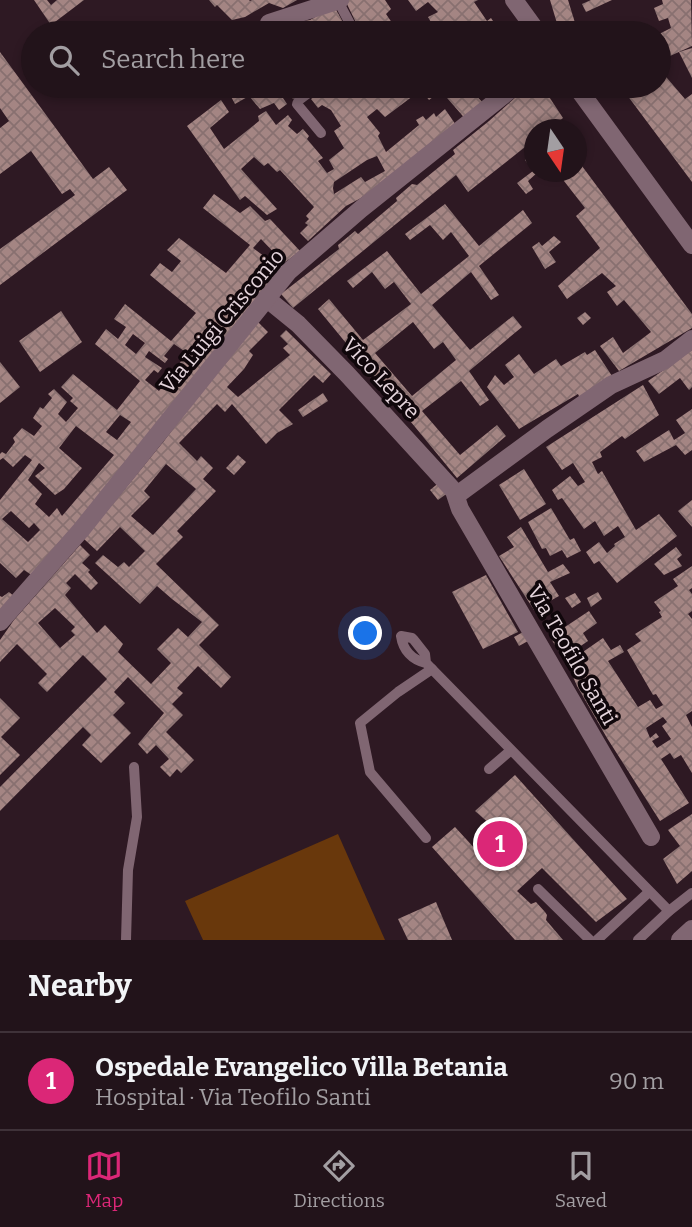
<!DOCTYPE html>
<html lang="en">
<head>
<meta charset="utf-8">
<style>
	:root { --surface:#22131a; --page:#2e2027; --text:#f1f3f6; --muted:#a29ea2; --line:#3f3239; --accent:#db2777 }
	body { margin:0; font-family:Bitter,serif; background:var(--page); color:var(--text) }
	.compass { position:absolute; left:524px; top:119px; width:63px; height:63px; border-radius:50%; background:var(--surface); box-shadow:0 4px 10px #0003; rotate:167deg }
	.you { position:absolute; left:366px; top:634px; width:24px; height:24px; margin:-18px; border:5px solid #fff; border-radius:50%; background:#1a73e8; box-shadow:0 0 0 10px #1a73e833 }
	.badge { display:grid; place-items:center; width:46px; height:46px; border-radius:50%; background:var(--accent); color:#fff; font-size:23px; font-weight:700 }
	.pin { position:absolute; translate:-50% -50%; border:4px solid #fff; box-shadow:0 2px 7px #0006 }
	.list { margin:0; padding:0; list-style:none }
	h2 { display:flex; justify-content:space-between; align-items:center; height:91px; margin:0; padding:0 28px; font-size:30px }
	h2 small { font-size:23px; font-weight:400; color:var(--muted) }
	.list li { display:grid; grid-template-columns:46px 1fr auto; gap:21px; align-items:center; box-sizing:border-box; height:98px; padding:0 28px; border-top:2px solid var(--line) }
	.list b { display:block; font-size:26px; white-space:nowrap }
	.list p { margin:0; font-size:23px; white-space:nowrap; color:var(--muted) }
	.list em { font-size:23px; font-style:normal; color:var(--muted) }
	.icon { flex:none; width:38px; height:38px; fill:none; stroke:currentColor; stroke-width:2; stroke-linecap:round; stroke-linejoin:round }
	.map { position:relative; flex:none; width:692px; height:940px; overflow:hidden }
	.search { position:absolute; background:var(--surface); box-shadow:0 4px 10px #0003; left:21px; right:21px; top:21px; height:77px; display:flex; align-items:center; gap:18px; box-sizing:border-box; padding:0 24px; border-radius:38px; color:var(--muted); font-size:26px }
	.sheet { height:189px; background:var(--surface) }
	nav { display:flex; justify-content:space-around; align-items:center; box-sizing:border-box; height:98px; border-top:2px solid var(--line); background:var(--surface); font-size:19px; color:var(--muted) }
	nav a { display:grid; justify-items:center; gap:4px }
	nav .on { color:var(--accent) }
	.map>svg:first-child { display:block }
	.grass { fill:#69380c }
	.building { fill:url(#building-cross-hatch); fill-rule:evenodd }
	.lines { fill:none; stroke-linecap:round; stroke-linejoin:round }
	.lane { stroke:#806672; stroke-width:10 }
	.street { stroke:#806672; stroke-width:18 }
	.secondary { stroke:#806672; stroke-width:18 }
	.labels { text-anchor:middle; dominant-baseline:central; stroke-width:7; stroke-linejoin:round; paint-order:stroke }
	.street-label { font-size:21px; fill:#e5d5dc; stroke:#10070b }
</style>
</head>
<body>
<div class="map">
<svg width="692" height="940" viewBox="0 0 692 940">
	<defs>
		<pattern id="building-cross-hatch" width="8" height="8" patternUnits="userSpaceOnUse" patternTransform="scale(1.75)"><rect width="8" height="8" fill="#a48583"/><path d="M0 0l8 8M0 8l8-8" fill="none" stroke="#887070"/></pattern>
	</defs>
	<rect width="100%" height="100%" fill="#2e1923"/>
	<!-- grass -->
	<path class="grass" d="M338 834 385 940H203L185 901Z"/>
	<!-- building -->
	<g class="building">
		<path d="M34 0H47L51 5 57 0H84L51 25Z"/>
		<path d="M209 0H249L250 1 252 0H297L283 8 269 3 245 17 232 20 217 5 215 7Z"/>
		<path d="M345 0H385L391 9 386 14 399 33H361Z"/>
		<path d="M408 0H478L474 2 487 21 491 18 501 33H420L432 24 428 17 438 12 428 2 416 11Z"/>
		<path d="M550 0H568L576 26 559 30Z"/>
		<path d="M591 0H612L586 12 582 4Z"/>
		<path d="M662 0H691L692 46 659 61V34L671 28 668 18 659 21 654 8 663 4Z"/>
		<path d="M334 6 349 33H282L298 22 310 20Z"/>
		<path d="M239 26 250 27 254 33H231Z"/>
		<path d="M692 48V78L679 52Z"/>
		<path d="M0 52 93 179 109 167 127 190 0 285V249L75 195 70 189 62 194 31 151 0 174V128L9 121 0 108Z"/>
		<path d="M661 71 685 99 692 94V182L627 95 640 86H659V72Z"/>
		<path d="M238 86H275L287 104 279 110 274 103 260 109 249 96 235 104 229 93Z"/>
		<path d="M284 86H309L293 99Z"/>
		<path d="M329 86H467L486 106 468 122 441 91 429 100 421 90 385 117 377 109 367 117 380 133 378 136 386 152 419 125 416 120 423 116 426 120 434 113 436 117 445 109 458 128 361 198 346 206 308 241 300 233 308 225 305 223 309 219 306 216 314 207 280 170 277 172 268 163 264 166 254 157 241 169 277 209 267 215 245 196 240 200 187 126 221 100 229 112 210 128 224 149 259 121 258 116 266 111 276 125 288 115 292 120 288 126 297 134 303 129 309 136 307 139 323 158 318 161 327 173 334 169 329 160 344 148 334 131 341 126 331 110 322 105 318 108 311 99ZM377 156 385 171 365 182 361 177 334 194 333 188 334 182 367 160Z"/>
		<path d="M528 86H542L563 118 548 130H534V140L468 192 456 175 293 308 281 294 339 249 338 245 355 231 358 234 397 201 396 198 412 184 417 185 455 154 453 150 489 121Z"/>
		<path d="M603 86H624L608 94Z"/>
		<path d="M534 153V172H538L528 181 533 189 526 194 517 183 533 171 525 160Z"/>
		<path d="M576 158 692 314V328L619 371 600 346 613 337 623 353 651 332 624 300 617 306 607 292 616 286 602 273 567 299 558 286 600 248 576 216 585 208 557 172H576Z"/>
		<path d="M214 194 240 213 250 206 265 221 270 219 300 251 284 263 261 239 253 248 280 268 137 452 33 576 24 570 16 578 0 563V500L32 460 25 455 13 467 3 458 0 460V454L2 452 6 454 15 442 13 438 22 428 34 436 42 426 33 418 40 407 43 409 52 398 48 394 54 389 67 402 58 414 66 422 78 408 70 401 73 398 61 387 73 374 117 410 140 381 95 344 106 329 118 339 126 327 114 319 125 304 171 341 196 313 150 275 160 263 172 272 181 261 167 250 179 238 226 273 250 245 203 208ZM133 334 145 343 136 354 125 345ZM174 344 187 353 159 391 145 380 154 370 158 373 162 368 145 357 149 351 165 363 168 359 164 356ZM120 415 131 422 117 440 106 432ZM76 426 114 455 62 516 57 508 49 517 35 504 42 494 28 480 39 463 45 468 35 476 55 495 64 489 82 468 59 448ZM11 511 29 528 34 523 40 530 28 542 2 519Z"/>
		<path d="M445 204 479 246 523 210 532 223 479 266 499 295 491 300 471 272 432 305 470 350 513 316 522 327 469 371 489 400 480 406 461 381 422 411 460 455 497 425 506 436 457 478 318 309 329 299 363 340 411 304 394 282 385 289 372 272 353 288 347 281 387 251 421 294 469 256 451 232 443 240 430 225 410 240 405 234ZM413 322 434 349 443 342 456 360 412 396 375 353Z"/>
		<path d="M554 236 561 242 549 252 556 262 545 269 532 247 539 242 542 246Z"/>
		<path d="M61 311 82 342 40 372 19 341Z"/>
		<path d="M585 312 591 318 583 325 577 318Z"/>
		<path d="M255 319 268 332 249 351 253 355 244 369 227 387 238 397 290 355 283 348 288 344 280 336 286 330 331 374 323 383 314 375 279 410 293 424 277 433 266 444 232 404 225 412 217 404 179 443 197 461 201 456 213 468 203 479 216 491 177 531 183 537 156 564 219 625 199 645 231 677 221 688 198 666 177 688 183 693 172 704 183 715 166 732 194 760 181 773 177 769 170 777 160 767 169 759 156 745 147 754 138 744 164 713 128 677 114 692 125 703 113 715 131 733 101 763 82 745 91 735 83 727 0 811V787L107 679 83 655 47 692 38 683 47 674 17 644 0 662V640L14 620 80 545 90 555 82 563 90 570 88 572 98 583 91 590 75 574 66 583 71 588 65 595 97 633 105 625 123 644 118 652 151 684 171 663 157 649 178 628 188 637 202 622 172 599 157 586 140 604 95 563 103 555 118 567 124 562 129 567 145 551 120 527 97 551 84 539 164 441ZM166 464 196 489 153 535 131 516 150 497 144 491ZM55 608 75 627 71 631 75 635 60 648 38 623Z"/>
		<path d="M595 350 612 376 581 401 578 394 519 429 487 387 495 375 504 385 514 377 505 365 519 354 534 374 556 359 561 366 585 352 587 355Z"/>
		<path d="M692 350V387L689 390 680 378 659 394 648 381Z"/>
		<path d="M0 362 20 387 0 403Z"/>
		<path d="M643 385 659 415 625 439 622 436 600 452 602 457 592 462 598 474 602 471 636 530 659 514 677 536 617 583 599 561 594 564 586 552 599 542 607 553 615 546 614 544 625 537 618 526 604 536 595 521 584 529 562 498 558 500 552 490 570 476 578 486 585 482 573 463 562 470 546 447Z"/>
		<path d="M323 393 328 401 303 417 298 410Z"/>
		<path d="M692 409V450L685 455 676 445 644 462 636 451 669 430 674 440 685 433 676 420Z"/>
		<path d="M238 455 246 462 234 475 226 468Z"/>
		<path d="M524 469 546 504 520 520 499 485Z"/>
		<path d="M441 481 449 492 438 500 430 490Z"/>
		<path d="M692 500V527L678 511Z"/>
		<path d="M551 508 570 540 574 538 581 551 567 558 562 550 550 556 546 548 542 549 528 522Z"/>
		<path d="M521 527 548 572 563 564 570 573 550 582 559 596 534 610 499 556 514 547 507 537Z"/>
		<path d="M676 547 682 555 677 559 682 566 664 575 654 564Z"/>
		<path d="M692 566V588L689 590 692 594V611L688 614 692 619V711L686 715 692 727V773L681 755 674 759 670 753 661 759 689 803 660 821 607 738 577 686 567 663 603 638 611 650 620 645 624 652 608 661 638 707 650 700 656 709 663 705 656 694 653 695 627 650 641 641 635 634 662 617 659 612 661 611 654 602 678 586 673 579ZM663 717 667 722 662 726 671 739 657 748 652 741 659 737 656 733 650 738 646 728Z"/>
		<path d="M486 575 518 632 483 649 452 592Z"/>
		<path d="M9 592 16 598 0 613V596L2 597Z"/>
		<path d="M598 592 602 599 591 607 587 598Z"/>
		<path d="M575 593 581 602 572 608 565 598Z"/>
		<path d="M589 611 597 623 583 633 588 641 563 658 550 637Z"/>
		<path d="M523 632 528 641 519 646 514 637Z"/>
		<path d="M0 698 20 718 1 737 20 755 0 775Z"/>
		<path d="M515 775 627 899 596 922 542 868 517 891 531 904 536 902 545 912 547 915 546 920 563 940H515L432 847 455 827 489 864 515 839 497 820 491 825 475 811Z"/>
		<path d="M692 814V871L677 884 663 859 680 846 668 830Z"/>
		<path d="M436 902 452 940H408L398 919Z"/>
	</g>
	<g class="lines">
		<!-- lane -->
		<g class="lane">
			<path d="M338 1 355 33"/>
			<path d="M318 86 299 100 297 104 321 133"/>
			<path d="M426 663 425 654 414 640 412 638 401 636C403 650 412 660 426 663L669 911"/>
			<path d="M489 769 510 751"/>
			<path d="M426 838 370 772 360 723 398 692 432 669"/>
			<path d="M538 889 590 940"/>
			<path d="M126 940 128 870 137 817 134 767"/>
			<path d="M597 940 649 892"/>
			<path d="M638 940 669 911 692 893"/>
		</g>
		<!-- street -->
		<g class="street">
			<path d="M514 0 538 33"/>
			<path d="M269 23 340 0"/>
			<path d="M576 86 692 245"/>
			<path d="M266 298 298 324 347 374 454 491 460 509 651 837"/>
			<path d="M457 495 547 429 611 385 665 360 692 339"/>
			<path d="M0 622 81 530 288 272 361 209 515 86"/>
		</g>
		<!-- secondary -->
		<path class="secondary" d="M680 940 692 929"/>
	</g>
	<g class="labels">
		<!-- street labels -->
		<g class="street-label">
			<text transform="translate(222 321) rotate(-50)">Via Luigi Crisconio</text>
			<text transform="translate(381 378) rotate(47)">Vico Lepre</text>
			<text transform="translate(572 655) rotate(60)">Via Teofilo Santi</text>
		</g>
	</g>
</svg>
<svg class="compass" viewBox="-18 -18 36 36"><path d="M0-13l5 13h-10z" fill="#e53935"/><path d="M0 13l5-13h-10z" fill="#a29ea2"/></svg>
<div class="you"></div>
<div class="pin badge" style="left:500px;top:844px">1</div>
<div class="search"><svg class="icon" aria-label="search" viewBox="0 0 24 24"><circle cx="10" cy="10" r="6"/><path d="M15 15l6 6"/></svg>Search here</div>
</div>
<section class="sheet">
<h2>Nearby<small></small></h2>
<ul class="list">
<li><span class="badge">1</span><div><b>Ospedale Evangelico Villa Betania</b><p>Hospital · Via Teofilo Santi</p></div><em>90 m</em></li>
</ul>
</section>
<nav>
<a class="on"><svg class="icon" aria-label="map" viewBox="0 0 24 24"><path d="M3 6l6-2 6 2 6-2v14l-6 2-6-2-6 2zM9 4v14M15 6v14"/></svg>Map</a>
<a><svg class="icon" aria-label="directions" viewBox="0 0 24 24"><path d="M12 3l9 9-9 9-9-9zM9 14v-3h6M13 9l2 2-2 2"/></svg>Directions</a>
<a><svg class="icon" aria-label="saved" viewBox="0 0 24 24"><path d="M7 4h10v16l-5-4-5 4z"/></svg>Saved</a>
</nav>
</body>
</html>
